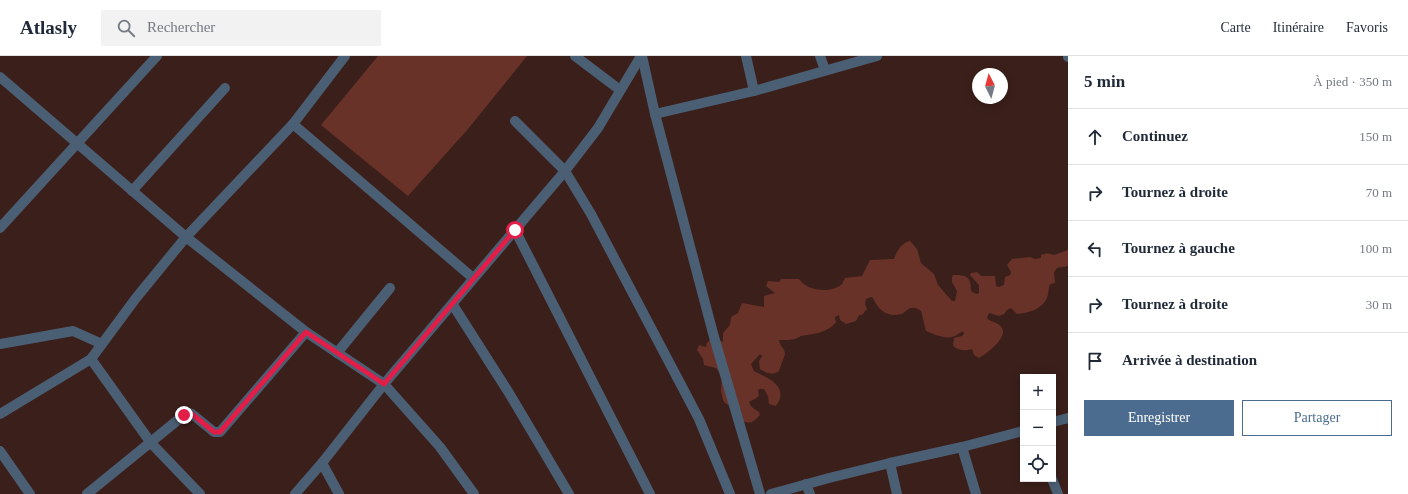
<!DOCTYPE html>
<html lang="fr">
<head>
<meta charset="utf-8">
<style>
	:root { --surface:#fff; --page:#f2f2f3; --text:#1f2937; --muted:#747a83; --line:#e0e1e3; --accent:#4b6c8f }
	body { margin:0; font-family:Georgia,serif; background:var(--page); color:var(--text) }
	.controls { position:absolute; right:12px; bottom:12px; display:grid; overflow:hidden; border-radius:0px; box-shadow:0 2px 10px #0003 }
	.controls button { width:36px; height:36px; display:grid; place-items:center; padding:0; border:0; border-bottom:1px solid var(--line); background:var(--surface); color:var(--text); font:20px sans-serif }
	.compass { position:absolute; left:972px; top:12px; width:36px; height:36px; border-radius:50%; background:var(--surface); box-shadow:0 2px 10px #0003; rotate:354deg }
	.stop { position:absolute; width:12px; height:12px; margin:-9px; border:3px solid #e11d48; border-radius:50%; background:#fff }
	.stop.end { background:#e11d48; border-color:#fff; box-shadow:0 1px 4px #0008 }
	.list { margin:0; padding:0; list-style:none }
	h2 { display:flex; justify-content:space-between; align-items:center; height:52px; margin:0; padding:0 16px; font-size:17px }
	h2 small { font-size:13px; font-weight:400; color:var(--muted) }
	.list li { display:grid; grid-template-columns:26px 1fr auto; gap:12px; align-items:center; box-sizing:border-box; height:56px; padding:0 16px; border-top:1px solid var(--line) }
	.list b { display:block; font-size:15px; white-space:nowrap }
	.list em { font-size:13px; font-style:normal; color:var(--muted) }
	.actions { display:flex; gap:8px; padding:12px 16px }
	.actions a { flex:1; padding:9px 0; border:1px solid var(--accent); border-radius:0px; text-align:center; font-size:14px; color:var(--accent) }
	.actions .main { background:var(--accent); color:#fff }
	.icon { flex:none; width:22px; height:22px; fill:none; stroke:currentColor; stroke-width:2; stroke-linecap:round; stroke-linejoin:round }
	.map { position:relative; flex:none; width:1068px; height:438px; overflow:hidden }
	header { display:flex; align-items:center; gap:24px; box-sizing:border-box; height:56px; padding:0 20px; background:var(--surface); border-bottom:1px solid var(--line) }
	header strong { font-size:19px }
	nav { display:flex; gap:22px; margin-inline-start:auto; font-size:14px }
	.search { width:280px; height:36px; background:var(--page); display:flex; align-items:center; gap:10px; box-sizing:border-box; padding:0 14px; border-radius:0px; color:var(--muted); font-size:15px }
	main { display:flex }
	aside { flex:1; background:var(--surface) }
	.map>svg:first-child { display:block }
	.green { fill:#693228 }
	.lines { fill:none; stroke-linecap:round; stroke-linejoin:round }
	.minor { stroke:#4b5f74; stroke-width:10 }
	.route { stroke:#e11d48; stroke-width:5 }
</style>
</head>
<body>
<header>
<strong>Atlasly</strong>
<div class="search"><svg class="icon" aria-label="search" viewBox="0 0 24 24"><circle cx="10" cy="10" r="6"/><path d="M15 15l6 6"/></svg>Rechercher</div>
<nav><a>Carte</a><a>Itinéraire</a><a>Favoris</a></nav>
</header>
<main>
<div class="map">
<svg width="1068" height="438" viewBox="0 0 1068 438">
	<rect width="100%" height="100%" fill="#3b1f1a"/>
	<!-- green -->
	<g class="green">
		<path d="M378 0H527L468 73 408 140 321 69Z"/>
		<path d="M910 185 917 193 921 207 934 218 938 229 952 245H955L957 235 952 226V221L953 219C967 219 971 221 971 235L976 238 979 237V229L970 219 971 217 977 216 981 220H995L996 230 999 231 1004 229 1005 221 1010 219 1011 216 1007 209 1012 203 1030 201 1035 203 1041 202V199C1046 197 1049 197 1054 199L1068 194V210L1057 212 1054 216 1055 227 1050 228C1048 233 1049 239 1046 244 1040 254 1028 257 1017 258L1011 252 1007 254 1004 258 999 260 989 257 987 262 989 264C991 265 995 266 998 268 1014 278 987 297 979 302L974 299 972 293C964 295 960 295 953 290L954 282 962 280 964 278 963 275C959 277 956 280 952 281 945 283 933 278 926 275L921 255C918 253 915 251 912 252 907 252 905 257 901 258 888 262 878 254 873 242L871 241 866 243 865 248 867 253 862 259H859L856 265 846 268 840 264 839 259 835 261 836 266C828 277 813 278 801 280 799 281 797 282 795 283 791 284 784 284 779 284 780 291 785 292 785 298L779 315C772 320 766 317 760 313L759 305 762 300 760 298 751 308 754 315C768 322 790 330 776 350L769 348 768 340 764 333H759L758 335 759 340 755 343 750 345C748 350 755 353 759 356L760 359C751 368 751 368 739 364L734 352 725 347 723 344 721 335 722 320 716 312 704 309 703 303 697 294 699 289 706 291 707 287 712 282 723 286V277L730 269 731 261 738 257 742 247 764 251V240L775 237 766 230 768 225 779 226 781 223H799C807 235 831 238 842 228 843 226 844 224 845 222L862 220 870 204 894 203C897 195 901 187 910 185Z"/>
	</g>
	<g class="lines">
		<!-- minor -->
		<g class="minor">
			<path d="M575 0 620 34"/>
			<path d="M642 0 655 58 714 281 760 438"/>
			<path d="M746 0 754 35"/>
			<path d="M820 0 825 14"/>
			<path d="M1068 0V1"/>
			<path d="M0 21 186 181 306 276 384 328 440 391 474 438"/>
			<path d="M655 58 754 35 877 0"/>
			<path d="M515 65 565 115 591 158 699 363 730 438"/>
			<path d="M293 68 473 222"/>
			<path d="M132 135 225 32"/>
			<path d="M0 172 157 0"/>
			<path d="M515 174 650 438"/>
			<path d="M453 249 509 337 569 438"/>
			<path d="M0 288 73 275 102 288 91 303 151 387 200 438"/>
			<path d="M102 288 136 242 186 181 293 68 345 0"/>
			<path d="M337 297 390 232"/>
			<path d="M0 358 91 303"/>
			<path d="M1053 366 1068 362"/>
			<path d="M962 391 976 438"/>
			<path d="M0 395 30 438"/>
			<path d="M322 407 339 438"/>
			<path d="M890 407 897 438"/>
			<path d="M1052 423 1058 438"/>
			<path d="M806 428 810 438"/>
			<path d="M87 438 184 359 189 357 192 358 214 376H220L306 276"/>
			<path d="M295 438 322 407 384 328 565 115 598 72 641 0"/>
			<path d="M771 438 829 422 890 407 962 391 1023 375"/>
		</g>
	</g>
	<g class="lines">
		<!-- route -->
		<path class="route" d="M184 359 189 357 192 358 214 376H220L306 276 384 328 515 174"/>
	</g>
</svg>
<div class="controls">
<button>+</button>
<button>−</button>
<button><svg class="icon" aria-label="locate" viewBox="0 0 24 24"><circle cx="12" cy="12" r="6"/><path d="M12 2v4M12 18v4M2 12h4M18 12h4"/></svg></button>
</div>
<svg class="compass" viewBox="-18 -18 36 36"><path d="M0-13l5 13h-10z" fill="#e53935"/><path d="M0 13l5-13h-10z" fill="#747a83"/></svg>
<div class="stop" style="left:515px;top:174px"></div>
<div class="stop end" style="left:184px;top:359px"></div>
</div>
<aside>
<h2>5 min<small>À pied · 350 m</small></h2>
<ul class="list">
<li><svg class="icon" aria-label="ahead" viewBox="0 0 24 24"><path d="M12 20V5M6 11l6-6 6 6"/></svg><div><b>Continuez</b></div><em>150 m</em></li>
<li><svg class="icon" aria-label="right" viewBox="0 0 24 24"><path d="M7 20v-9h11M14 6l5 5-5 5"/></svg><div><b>Tournez à droite</b></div><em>70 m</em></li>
<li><svg class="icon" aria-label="left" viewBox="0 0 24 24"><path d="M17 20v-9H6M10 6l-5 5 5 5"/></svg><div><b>Tournez à gauche</b></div><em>100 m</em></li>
<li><svg class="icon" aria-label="right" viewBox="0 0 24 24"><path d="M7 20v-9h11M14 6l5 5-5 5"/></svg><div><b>Tournez à droite</b></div><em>30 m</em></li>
<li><svg class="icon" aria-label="arrive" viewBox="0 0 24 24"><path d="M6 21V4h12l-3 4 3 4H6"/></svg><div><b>Arrivée à destination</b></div></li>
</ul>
<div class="actions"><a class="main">Enregistrer</a><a>Partager</a></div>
</aside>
</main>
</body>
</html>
